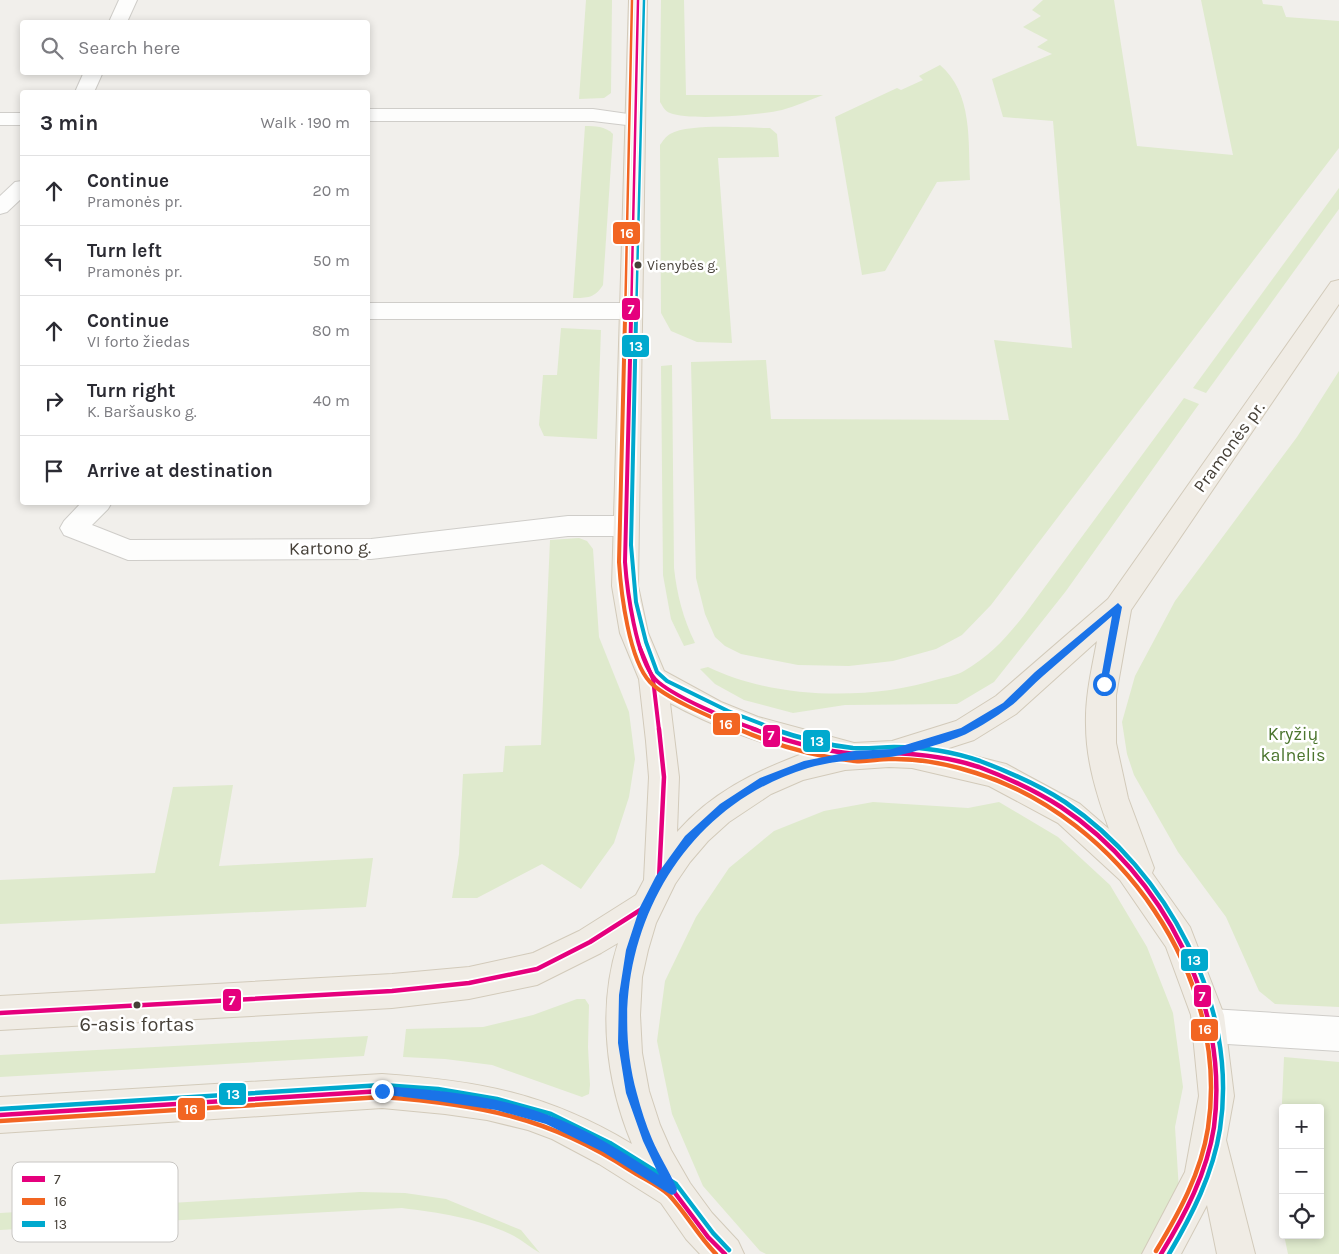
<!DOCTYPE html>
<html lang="en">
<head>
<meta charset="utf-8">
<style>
	:root { --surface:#fff; --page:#f2f2f3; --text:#2b2b33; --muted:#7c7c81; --line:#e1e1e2 }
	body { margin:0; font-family:Karla,sans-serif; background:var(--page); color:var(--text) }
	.controls { position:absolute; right:15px; bottom:15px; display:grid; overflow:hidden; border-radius:5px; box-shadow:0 2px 8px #0003 }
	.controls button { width:45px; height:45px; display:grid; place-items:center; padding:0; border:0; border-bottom:1px solid var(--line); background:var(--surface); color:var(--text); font:25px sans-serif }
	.stop { position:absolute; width:15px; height:15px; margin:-11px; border:4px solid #1a73e8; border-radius:50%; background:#fff }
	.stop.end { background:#1a73e8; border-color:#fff; box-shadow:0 1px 5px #0008 }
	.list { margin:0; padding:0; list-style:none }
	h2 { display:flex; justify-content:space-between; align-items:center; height:65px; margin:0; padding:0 20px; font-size:21px }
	h2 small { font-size:16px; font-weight:400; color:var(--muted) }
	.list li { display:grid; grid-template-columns:32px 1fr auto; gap:15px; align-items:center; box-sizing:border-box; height:70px; padding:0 20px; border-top:1px solid var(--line) }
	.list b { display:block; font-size:19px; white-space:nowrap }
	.list p { margin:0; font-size:16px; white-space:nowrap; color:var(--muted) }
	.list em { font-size:16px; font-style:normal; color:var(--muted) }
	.icon { flex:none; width:28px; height:28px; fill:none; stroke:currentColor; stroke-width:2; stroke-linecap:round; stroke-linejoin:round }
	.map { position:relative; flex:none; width:1339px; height:1254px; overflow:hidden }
	.search { position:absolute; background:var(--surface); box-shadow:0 2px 8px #0003; left:20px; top:20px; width:350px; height:55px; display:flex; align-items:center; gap:12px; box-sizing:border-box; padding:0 18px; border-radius:5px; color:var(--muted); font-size:19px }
	.panel { position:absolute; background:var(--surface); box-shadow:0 2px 8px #0003; left:20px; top:90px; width:350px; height:415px; border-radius:5px }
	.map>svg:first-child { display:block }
	.green { fill:#dfeacd }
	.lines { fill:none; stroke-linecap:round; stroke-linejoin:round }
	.minor-casing { stroke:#cfcdc9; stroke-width:2 }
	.major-casing { stroke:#d2caba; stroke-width:2 }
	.minor { fill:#fdfdfc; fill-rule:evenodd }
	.major { fill:#f0ece5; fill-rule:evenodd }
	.bus-1-far2-casing { stroke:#fff; stroke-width:5 }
	.bus-1-far1-casing { stroke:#fff; stroke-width:8 }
	.bus-1-casing { stroke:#fff; stroke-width:8 }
	.bus-2-far2-casing { stroke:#fff; stroke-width:5 }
	.bus-2-far1-casing { stroke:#fff; stroke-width:8 }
	.bus-2-casing { stroke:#fff; stroke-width:8 }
	.bus-3-far2-casing { stroke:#fff; stroke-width:5 }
	.bus-3-far1-casing { stroke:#fff; stroke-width:8 }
	.bus-3-casing { stroke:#fff; stroke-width:8 }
	.bus-1-far2 { stroke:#e5007d; stroke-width:2.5 }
	.bus-1-far1 { stroke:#e5007d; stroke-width:4 }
	.bus-1 { stroke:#e5007d; stroke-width:4.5 }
	.bus-2-far2 { stroke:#f26522; stroke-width:2.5 }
	.bus-2-far1 { stroke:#f26522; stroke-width:4 }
	.bus-2 { stroke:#f26522; stroke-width:4.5 }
	.bus-3-far2 { stroke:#00a9ce; stroke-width:2.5 }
	.bus-3-far1 { stroke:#00a9ce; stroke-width:4 }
	.bus-3 { stroke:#00a9ce; stroke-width:4.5 }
	.route { fill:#1a73e8 }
	.bus-dot { fill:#464038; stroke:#fff; stroke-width:2 }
	.labels { text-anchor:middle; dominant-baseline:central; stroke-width:5; stroke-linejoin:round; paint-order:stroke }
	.far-bus-label { font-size:14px; fill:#464038; stroke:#fff; text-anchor:start }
	.street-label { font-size:18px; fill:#464038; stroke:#fff }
	.park-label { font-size:18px; fill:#4b752e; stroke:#fff }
	.near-bus-label { font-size:20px; fill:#464038; stroke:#fff }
	.key { fill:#fff; stroke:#c8c6c3; stroke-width:1 }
	.key-label { font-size:14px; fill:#464038 }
	.line-badge { stroke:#fff; stroke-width:2 }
	.badge-label { font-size:14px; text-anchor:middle; font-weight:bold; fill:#fff }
</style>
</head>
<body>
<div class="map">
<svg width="1339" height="1254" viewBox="0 0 1339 1254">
	<rect width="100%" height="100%" fill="#f1efeb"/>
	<!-- green -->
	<g class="green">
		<path d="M586 0H612L611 93 604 98 579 99Z"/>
		<path d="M661 0H684L686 95H823C809 100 796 106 782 110 760 115 690 121 670 113 665 111 663 107 660 102Z"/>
		<path d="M1043 0H1114L1137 146 1233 155 1201 0H1262L1263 4 1282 6 1286 17 1339 21V148L991 605 962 635 936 649 893 661 849 666 798 665 741 654 725 646 715 637 705 614 696 578 691 362 766 360 771 419 1009 420 994 340 1072 348 1053 121 1003 117 992 79 1052 54 1037 47 1048 40 1023 27 1041 16 1032 10Z"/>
		<path d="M940 65C973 93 968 141 970 180L937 182 885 271 862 275 835 117 897 88 901 90 923 80 919 76Z"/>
		<path d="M585 126C595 126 605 126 613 134L603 285C595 298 587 298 573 298Z"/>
		<path d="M770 128 777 134 779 157 718 158 732 343 697 342 671 331 661 313 660 145C663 141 665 137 670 134 690 123 745 128 770 128Z"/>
		<path d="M1339 188V209L1206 393 1193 388Z"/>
		<path d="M561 328 601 330 597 439 544 436 539 425 543 375H557Z"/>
		<path d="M672 365 674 568C677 595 683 618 695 643L684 646 671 619 663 575 661 366Z"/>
		<path d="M1339 371V1007L1275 1004 1259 991 1226 917 1178 852 1134 775 1127 754 1122 722 1135 676 1175 601 1297 437Z"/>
		<path d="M1184 398 1199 404 1066 591 994 682 957 704 845 705 793 713 744 700 715 684 700 669 708 667C774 699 869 701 939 679 947 677 957 675 964 671 991 655 1006 638 1025 614Z"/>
		<path d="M579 538 587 541 593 549 599 637 629 712 635 759 629 797 614 843 581 889 542 864 477 898H452L459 854 463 774 503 772 505 746 541 745 550 540Z"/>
		<path d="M233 785 219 866 373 858 366 907 0 924V880L155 873 173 787Z"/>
		<path d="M873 802 968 808 999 802 1058 837 1110 885 1147 947 1173 1013 1183 1087 1175 1127 1180 1206 1150 1254H766L760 1251 703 1186 672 1114 657 1041 665 981 696 917 729 868 774 831 824 811Z"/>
		<path d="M577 999H585L589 1005 588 1047 590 1085 589 1094 582 1097 492 1065 445 1059 403 1057 406 1029 483 1027 533 1015Z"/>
		<path d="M368 1036 364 1056 0 1077V1055Z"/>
		<path d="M1284 1057 1339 1062V1254H1288L1284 1235H1320V1108H1283V1231L1281 1125Z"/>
		<path d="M360 1192 405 1193 446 1199 521 1230 540 1253C531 1248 523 1241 514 1236 479 1218 440 1213 402 1208L0 1230V1213Z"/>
	</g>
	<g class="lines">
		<defs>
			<g id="minor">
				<path d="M119 0H137L127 22H109Z"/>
				<path d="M84 72H103L94 92H75Z"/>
				<path d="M368 109H593L642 116 645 120 642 124 635 126 593 121H368Z"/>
				<rect x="0" y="113" width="22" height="12"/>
				<path d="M22 181V198L7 212 0 214V196L15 182Z"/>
				<path d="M368 303H630L638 306 641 311 638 316 630 319H368Z"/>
				<path d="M82 502H112L108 509 92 525 130 540 371 539 568 516H625L634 519 638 526 634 533 625 536H568L371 559 128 560 64 535 60 528 64 521Z"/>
				<path d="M1211 1009 1339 1017V1051L1211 1043 1199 1038 1194 1026 1199 1014Z"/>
			</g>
			<path id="major" d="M629 0H647L638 586 648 633 664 671 721 702 758 717 854 743 892 741 956 721 996 696 1108 599 1331 282 1339 280V304L1131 610 1116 695V743L1128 798 1154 868 1152 873 1190 927 1224 1015 1234 1096 1226 1140 1255 1254H1217L1207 1205 1181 1254H1142L1185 1172 1199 1096 1191 1015 1166 947 1120 880 1058 823 989 786 912 768 889 767 845 770 803 780 771 794 729 822 708 841 690 862 675 884 656 923 648 950 642 977 640 1015 642 1053 649 1091 660 1125 671 1150 690 1183 712 1213 738 1241 744 1254H700L686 1239 661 1203 599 1164 552 1139 528 1130 487 1120 445 1114 382 1108 0 1133V1097L382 1074C480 1081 547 1093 632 1144 606 1082 597 1008 618 943L601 953 537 985 469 999 392 1008 0 1030V996L392 974 469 967 533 953 579 931 636 895 644 880 649 777 646 741 639 679 620 633 612 586ZM1097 641C1092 668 1085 697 1086 725 1086 761 1097 796 1109 829L1080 804 1006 764 946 749 974 740 1016 714ZM670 703C714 727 754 741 802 754 754 772 711 793 677 832L679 777Z"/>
		</defs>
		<!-- minor casing -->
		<use href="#minor" class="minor-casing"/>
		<!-- major casing -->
		<use href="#major" class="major-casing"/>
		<!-- minor -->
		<use href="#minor" class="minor"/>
		<!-- major -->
		<use href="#major" class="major"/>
		<defs>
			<path id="bus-1-far2" d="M631 321 638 0"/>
			<g id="bus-1-far1">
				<path d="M631 319 625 562C627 590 636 658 655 679 671 696 734 722 757 730"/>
				<path d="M640 648 653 679 659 730"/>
			</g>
			<g id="bus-1">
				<path d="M753 729C786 741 820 751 855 754 867 755 880 753 892 753 921 754 952 758 979 767 1008 778 1036 791 1061 807 1164 875 1230 1005 1214 1127 1207 1173 1185 1215 1161 1254"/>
				<path d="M0 1013 392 991 469 983 537 969 590 942 645 907 659 879 664 777 659 729"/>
				<path d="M0 1115 382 1091 437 1095 496 1105 548 1120 607 1148 672 1189 708 1237 725 1254"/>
			</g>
			<path id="bus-2-far2" d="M625 321 632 0"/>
			<path id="bus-2-far1" d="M625 319 619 562C621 593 629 660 650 682 666 699 718 720 741 730"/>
			<g id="bus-2">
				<path d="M738 729C775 745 815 757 855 761 867 762 878 759 889 759 918 758 948 764 976 773 1119 818 1231 976 1208 1128 1201 1173 1179 1213 1156 1251"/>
				<path d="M0 1121 382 1097C477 1104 549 1117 630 1170 642 1178 659 1185 669 1195 686 1213 698 1236 716 1254"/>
			</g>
			<path id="bus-3-far2" d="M636 321 644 0"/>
			<path id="bus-3-far1" d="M636 319 631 545 636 602 646 642 657 672 667 681 728 711 777 730"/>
			<g id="bus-3">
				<path d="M773 729C799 738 826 745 853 748 867 749 881 747 894 747 922 747 954 752 980 761 1009 772 1039 785 1065 802 1167 871 1239 1004 1220 1129 1213 1174 1192 1215 1169 1254"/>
				<path d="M0 1109 382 1085 438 1089 497 1099 551 1114 610 1143 676 1184 713 1233 729 1250"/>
			</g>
		</defs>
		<!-- bus-1-far2 casing -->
		<use href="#bus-1-far2" class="bus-1-far2-casing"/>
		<!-- bus-1-far1 casing -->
		<use href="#bus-1-far1" class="bus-1-far1-casing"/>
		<!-- bus-1 casing -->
		<use href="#bus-1" class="bus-1-casing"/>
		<!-- bus-2-far2 casing -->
		<use href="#bus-2-far2" class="bus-2-far2-casing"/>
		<!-- bus-2-far1 casing -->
		<use href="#bus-2-far1" class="bus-2-far1-casing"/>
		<!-- bus-2 casing -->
		<use href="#bus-2" class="bus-2-casing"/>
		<!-- bus-3-far2 casing -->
		<use href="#bus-3-far2" class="bus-3-far2-casing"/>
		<!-- bus-3-far1 casing -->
		<use href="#bus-3-far1" class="bus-3-far1-casing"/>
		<!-- bus-3 casing -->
		<use href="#bus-3" class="bus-3-casing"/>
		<!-- bus-1-far2 -->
		<use href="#bus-1-far2" class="bus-1-far2"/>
		<!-- bus-1-far1 -->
		<use href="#bus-1-far1" class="bus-1-far1"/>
		<!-- bus-1 -->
		<use href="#bus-1" class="bus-1"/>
		<!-- bus-2-far2 -->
		<use href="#bus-2-far2" class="bus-2-far2"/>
		<!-- bus-2-far1 -->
		<use href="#bus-2-far1" class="bus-2-far1"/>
		<!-- bus-2 -->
		<use href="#bus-2" class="bus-2"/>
		<!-- bus-3-far2 -->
		<use href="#bus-3-far2" class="bus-3-far2"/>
		<!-- bus-3-far1 -->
		<use href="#bus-3-far1" class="bus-3-far1"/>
		<!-- bus-3 -->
		<use href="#bus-3" class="bus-3"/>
	</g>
	<!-- route -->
	<path class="route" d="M1118 603 1122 607 1107 686H1101L1100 684 1112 616C1089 636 1066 656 1043 676 1031 686 1021 699 1008 708 996 717 981 726 968 733 955 740 903 756 889 757 862 760 835 760 808 768 670 809 600 959 637 1094 641 1109 646 1125 652 1139 659 1156 670 1172 677 1189L676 1193 672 1195 668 1193 603 1152 546 1124 496 1110 437 1101 379 1094 377 1091 379 1087 382 1086C438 1090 495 1095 548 1115 588 1129 624 1153 659 1175L643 1141 626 1093 618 1043 619 995 626 950 640 907 656 876 685 836 720 804 760 778 804 761 854 751 892 749 961 728 1003 703 1035 672Z"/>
	<!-- markers -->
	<g class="bus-dot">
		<circle cx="638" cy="265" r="4.5"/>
		<circle cx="137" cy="1005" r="4.5"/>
	</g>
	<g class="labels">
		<!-- far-bus labels -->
		<g class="far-bus-label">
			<text x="647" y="265">Vienybės g.</text>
		</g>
		<!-- street labels -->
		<g class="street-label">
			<text transform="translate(1229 447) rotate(-54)">Pramonės pr.</text>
			<text transform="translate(330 548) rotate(-1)">Kartono g.</text>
		</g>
		<!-- park labels -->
		<g class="park-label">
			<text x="1293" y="734">Kryžių<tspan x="1293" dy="21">kalnelis</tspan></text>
		</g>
		<!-- near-bus labels -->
		<g class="near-bus-label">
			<text x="137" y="1024">6-asis fortas</text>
		</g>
	</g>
	<!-- legend -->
	<rect x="12" y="1162" width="166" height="80" rx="8" class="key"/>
	<rect x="22" y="1176" width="23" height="6" fill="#e5007d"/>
	<rect x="22" y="1198" width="23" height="7" fill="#f26522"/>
	<rect x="22" y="1221" width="23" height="6" fill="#00a9ce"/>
	<g class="key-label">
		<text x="54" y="1184">7</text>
		<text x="54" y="1206">16</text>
		<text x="54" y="1229">13</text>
	</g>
	<g class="line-badge">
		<rect x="612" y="221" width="29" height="24" rx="5" fill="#f26522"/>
		<rect x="621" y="297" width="20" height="24" rx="5" fill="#e5007d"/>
		<rect x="621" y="334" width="29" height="24" rx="5" fill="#00a9ce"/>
		<rect x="712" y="712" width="29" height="24" rx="5" fill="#f26522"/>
		<rect x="762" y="724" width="19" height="24" rx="5" fill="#e5007d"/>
		<rect x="802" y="729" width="29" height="24" rx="5" fill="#00a9ce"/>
		<rect x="1180" y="948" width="29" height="24" rx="5" fill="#00a9ce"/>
		<rect x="1193" y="984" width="19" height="24" rx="5" fill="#e5007d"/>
		<rect x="222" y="988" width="20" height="24" rx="5" fill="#e5007d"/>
		<rect x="1190" y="1018" width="29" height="24" rx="5" fill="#f26522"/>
		<rect x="218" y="1082" width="29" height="24" rx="5" fill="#00a9ce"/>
		<rect x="177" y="1097" width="29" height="24" rx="5" fill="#f26522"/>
	</g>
	<g class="badge-label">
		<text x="627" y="238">16</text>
		<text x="631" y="314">7</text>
		<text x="636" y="351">13</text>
		<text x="726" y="729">16</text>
		<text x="771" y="740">7</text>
		<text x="817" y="746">13</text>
		<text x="1194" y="965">13</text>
		<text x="1202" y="1001">7</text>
		<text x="232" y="1005">7</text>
		<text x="1205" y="1034">16</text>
		<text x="233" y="1099">13</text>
		<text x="191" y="1114">16</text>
	</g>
</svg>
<div class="controls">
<button>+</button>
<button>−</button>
<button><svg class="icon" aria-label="locate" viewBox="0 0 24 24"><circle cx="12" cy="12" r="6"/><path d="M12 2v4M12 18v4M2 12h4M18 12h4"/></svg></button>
</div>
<div class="stop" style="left:1104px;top:684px"></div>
<div class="stop end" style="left:382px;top:1091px"></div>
<div class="search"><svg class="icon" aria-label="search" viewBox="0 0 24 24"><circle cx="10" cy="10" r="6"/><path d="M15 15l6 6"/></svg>Search here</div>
<section class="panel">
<h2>3 min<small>Walk · 190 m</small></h2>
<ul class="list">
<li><svg class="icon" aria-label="ahead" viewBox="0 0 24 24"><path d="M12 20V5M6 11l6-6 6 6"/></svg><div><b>Continue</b><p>Pramonės pr.</p></div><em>20 m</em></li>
<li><svg class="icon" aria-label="left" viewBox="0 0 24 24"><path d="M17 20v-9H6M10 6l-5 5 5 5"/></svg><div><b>Turn left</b><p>Pramonės pr.</p></div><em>50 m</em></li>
<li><svg class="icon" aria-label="ahead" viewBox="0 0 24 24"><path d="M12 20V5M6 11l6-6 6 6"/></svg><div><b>Continue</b><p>VI forto žiedas</p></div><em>80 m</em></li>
<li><svg class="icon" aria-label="right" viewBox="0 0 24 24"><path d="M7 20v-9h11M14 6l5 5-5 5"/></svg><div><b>Turn right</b><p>K. Baršausko g.</p></div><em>40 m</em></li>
<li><svg class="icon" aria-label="arrive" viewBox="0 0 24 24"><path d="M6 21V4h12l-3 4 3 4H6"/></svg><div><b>Arrive at destination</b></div></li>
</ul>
</section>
</div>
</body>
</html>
